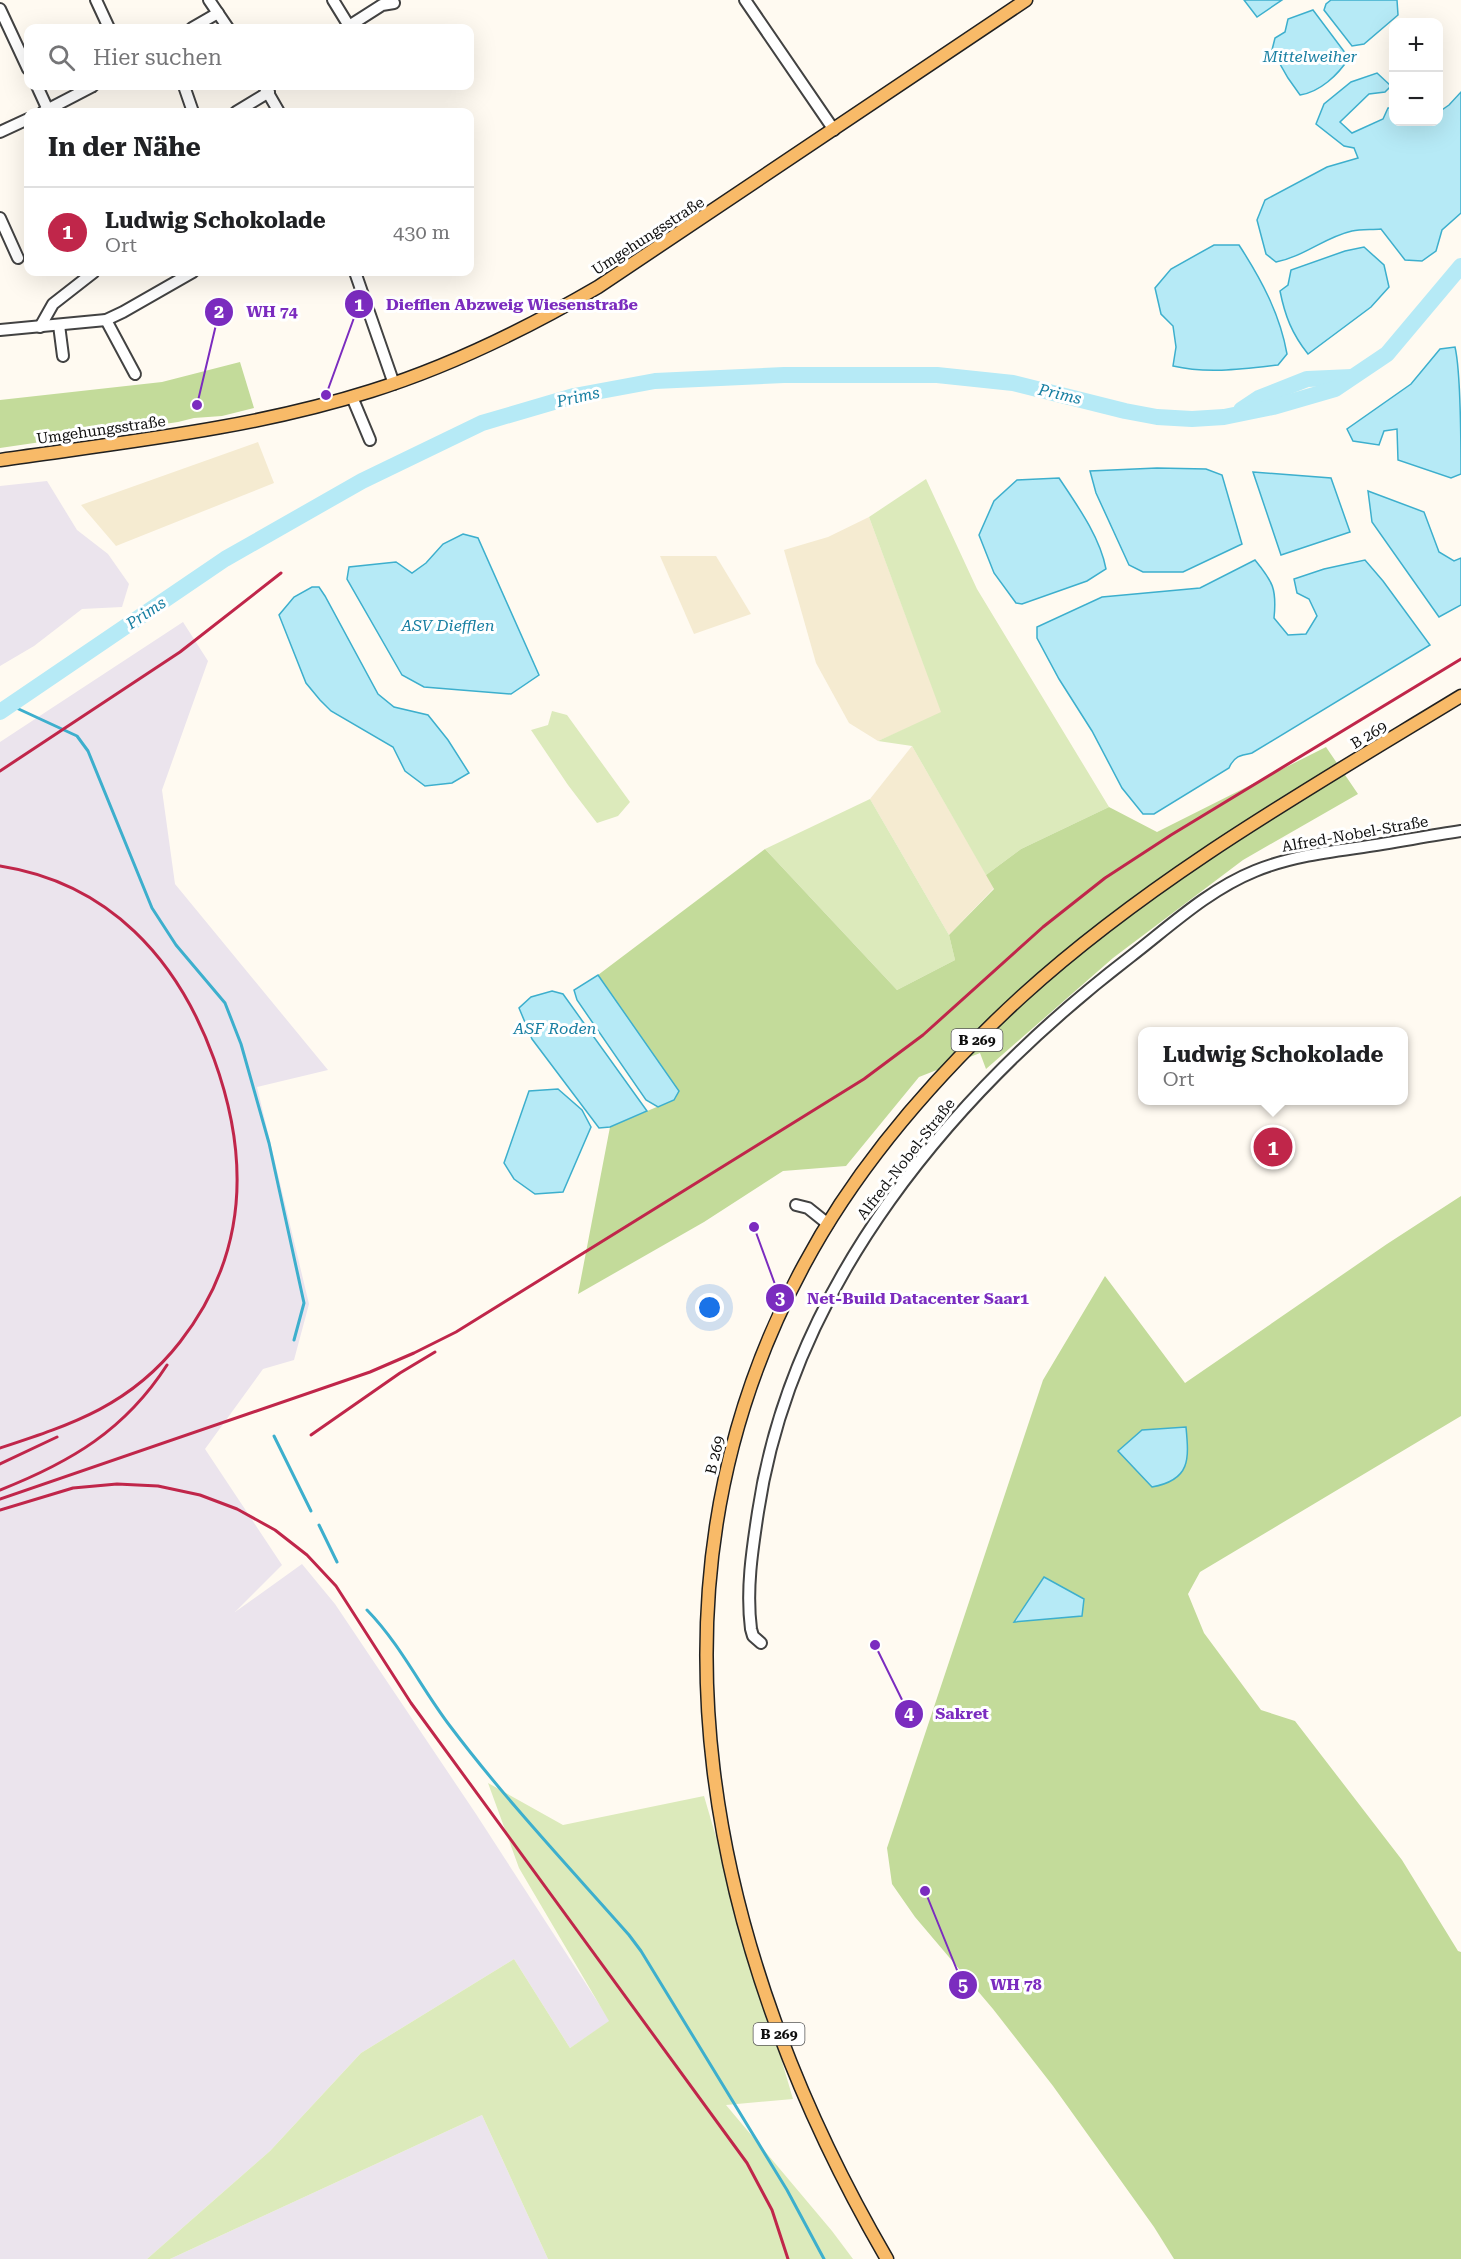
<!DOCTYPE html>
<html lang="de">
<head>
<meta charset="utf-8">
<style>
	:root { --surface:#fff; --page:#f6f6f6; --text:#202124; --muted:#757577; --line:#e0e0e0; --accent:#c0264a }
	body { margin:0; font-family:"Roboto Serif",serif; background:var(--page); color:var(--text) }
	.controls { position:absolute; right:18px; top:18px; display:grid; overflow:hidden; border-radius:12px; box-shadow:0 6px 24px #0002 }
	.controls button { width:54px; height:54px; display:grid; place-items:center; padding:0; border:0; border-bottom:2px solid var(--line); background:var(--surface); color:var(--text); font:30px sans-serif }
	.you { position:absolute; left:710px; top:1308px; width:21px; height:21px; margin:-15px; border:4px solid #fff; border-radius:50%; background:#1a73e8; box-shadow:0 0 0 9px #1a73e833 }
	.badge { display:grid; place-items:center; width:39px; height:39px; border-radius:50%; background:var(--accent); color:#fff; font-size:20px; font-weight:700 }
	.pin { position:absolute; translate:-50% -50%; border:3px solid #fff; box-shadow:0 2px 6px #0006 }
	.popup { position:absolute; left:1138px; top:1027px; width:270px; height:78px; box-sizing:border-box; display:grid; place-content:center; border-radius:12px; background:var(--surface); filter:drop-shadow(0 2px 4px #0005); font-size:20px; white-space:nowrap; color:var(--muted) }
	.popup b { font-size:22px; color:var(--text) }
	.popup::after { content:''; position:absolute; left:50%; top:100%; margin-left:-12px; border:12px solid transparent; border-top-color:var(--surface) }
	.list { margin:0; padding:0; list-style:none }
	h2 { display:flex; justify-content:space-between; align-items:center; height:78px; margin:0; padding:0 24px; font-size:26px }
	h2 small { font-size:20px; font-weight:400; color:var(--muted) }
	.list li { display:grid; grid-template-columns:39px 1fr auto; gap:18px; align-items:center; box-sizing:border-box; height:90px; padding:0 24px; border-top:2px solid var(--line) }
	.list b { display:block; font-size:22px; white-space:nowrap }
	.list p { margin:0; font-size:20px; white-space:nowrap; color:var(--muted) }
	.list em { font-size:20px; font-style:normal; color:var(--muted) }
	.icon { flex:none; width:33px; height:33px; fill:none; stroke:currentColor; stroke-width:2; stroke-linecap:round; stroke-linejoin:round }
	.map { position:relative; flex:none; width:1461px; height:2259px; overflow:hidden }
	.search { position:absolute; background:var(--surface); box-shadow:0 6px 24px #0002; left:24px; top:24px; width:450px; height:66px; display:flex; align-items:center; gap:15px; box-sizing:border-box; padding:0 21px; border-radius:12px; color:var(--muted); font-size:22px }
	.panel { position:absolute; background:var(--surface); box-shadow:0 6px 24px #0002; left:24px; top:108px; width:450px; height:168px; border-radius:12px }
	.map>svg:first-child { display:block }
	.industrial { fill:#ebe4ed }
	.farmland { fill:#f5ebd1 }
	.green { fill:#dceabb }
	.forest { fill:#c3db9a }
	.water { fill:#b6eaf6; stroke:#3dafcd; stroke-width:1.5 }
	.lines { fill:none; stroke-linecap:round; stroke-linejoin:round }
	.stream { stroke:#3dafcd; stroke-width:3 }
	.river { stroke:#b6eaf6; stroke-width:16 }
	.minor-casing { stroke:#424242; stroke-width:14 }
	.major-casing { stroke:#202020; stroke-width:15 }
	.minor { stroke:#fff; stroke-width:10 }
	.major { stroke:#f8ba68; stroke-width:12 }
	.rail { stroke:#c0264a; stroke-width:3 }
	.labels { text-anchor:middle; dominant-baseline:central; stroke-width:6; stroke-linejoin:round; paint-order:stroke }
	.shield { fill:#fff; stroke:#575757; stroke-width:1.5 }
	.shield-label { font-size:14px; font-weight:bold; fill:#0f0f0f }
	.street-label { font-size:15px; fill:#0f0f0f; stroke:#fff }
	.water-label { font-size:16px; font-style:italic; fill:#187fa2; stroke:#fff }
	.leader { fill:none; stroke:#7b2cbf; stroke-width:2 }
	.callout-dot { fill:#7b2cbf; stroke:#fff; stroke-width:2 }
	.mark-label { font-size:18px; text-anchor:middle; font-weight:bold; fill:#fff }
	.callout-label { font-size:16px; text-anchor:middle; font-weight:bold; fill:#7b2cbf; stroke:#fff; stroke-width:6; stroke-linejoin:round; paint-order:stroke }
</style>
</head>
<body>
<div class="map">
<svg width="1461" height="2259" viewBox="0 0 1461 2259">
	<rect width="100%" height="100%" fill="#fffaf1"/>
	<!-- industrial -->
	<g class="industrial">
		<path d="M47 481 77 530 108 554 129 584 122 607 82 609 34 646 0 666V486Z"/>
		<path d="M183 622 208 661 162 790 175 884 328 1070 257 1087 309 1304 294 1360 263 1369 205 1449 282 1565 235 1612 302 1564 335 1604 476 1814 610 2021 570 2048 514 1959 361 2053 270 2151 147 2259H0V742Z"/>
		<path d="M482 2115 548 2259H170Z"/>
	</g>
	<!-- farmland -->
	<g class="farmland">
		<path d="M258 442 274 483 116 546 81 505Z"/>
		<path d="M869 517 942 713 878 741 849 723 816 663 784 550 828 537Z"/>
		<path d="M660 556H716L751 614 694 634Z"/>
		<path d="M912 746 994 888 949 935 870 799Z"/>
	</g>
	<!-- green -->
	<g class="green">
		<path d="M926 479 977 589 1109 807 1021 849 986 875 912 746 878 741 941 712 869 517Z"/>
		<path d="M552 711 567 715 630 802 618 816 597 823 568 785 531 730 548 725Z"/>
		<path d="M870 799 949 935 955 960 897 990 765 849Z"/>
		<path d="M488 1783 563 1825 704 1796 793 2099 726 2105 832 2231 853 2259H548L482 2115 170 2259H147L270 2151 361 2053 514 1959 570 2048 609 2021 519 1868Z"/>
	</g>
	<!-- forest -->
	<g class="forest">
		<path d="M240 362 254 408 222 416 194 418 178 422 0 448V400L162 382Z"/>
		<path d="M1326 747 1358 794 1243 860 1113 958 986 1069 980 1053 919 1077 846 1166 783 1171 704 1222 578 1294 610 1127 673 1100 679 1091 598 975 765 849 897 990 955 960 949 935 994 889 986 875 1021 849 1109 807 1157 832Z"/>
		<path d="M1461 1196V1416L1200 1572 1188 1594 1204 1633 1261 1710 1295 1721 1402 1860 1458 1951 1461 1952V2259H1174L1154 2227 1053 2086 993 2009 915 1917 892 1884 887 1848 1043 1380 1105 1276 1185 1383 1387 1244Z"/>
	</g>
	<!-- water -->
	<g class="water">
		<path d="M1244 0H1282L1257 17Z"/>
		<path d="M1331 0H1397L1398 15 1364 44 1352 46 1324 10 1326 4Z"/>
		<path d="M1313 10 1349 58C1338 75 1320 92 1300 95L1288 78 1272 50 1275 38 1285 32 1288 19Z"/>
		<path d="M1377 73 1391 86 1385 92 1369 94 1340 122 1352 133 1383 119 1388 108H1393L1394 122H1438L1439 112 1449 105 1461 92V213L1442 230 1436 251 1422 261 1405 260 1381 229C1372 230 1361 229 1352 231 1325 237 1303 257 1276 262L1266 254 1257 220 1265 200 1327 167 1358 158 1354 148 1344 146 1316 124 1324 104 1351 82Z"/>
		<path d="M1214 245H1239C1261 279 1280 314 1287 354L1278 365C1243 369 1207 374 1173 366L1176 347 1173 326 1161 314 1155 288 1171 269Z"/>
		<path d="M1364 247 1384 265 1389 287 1371 307 1308 354C1292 334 1285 316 1280 291L1288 285 1291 270 1345 251Z"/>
		<path d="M1455 347C1461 373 1461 443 1461 474L1451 478 1398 460 1397 429 1384 431 1379 445 1353 441 1347 429 1411 384 1440 349Z"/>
		<path d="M1157 468 1206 469 1222 475 1242 544 1183 572H1143L1129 565 1096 493 1090 471Z"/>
		<path d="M1253 472 1331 478 1350 532 1281 555Z"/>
		<path d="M1059 478C1077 505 1100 537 1106 569L1087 581 1022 604 1016 603 994 573 979 535 994 501 1017 480Z"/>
		<path d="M1368 491 1424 512 1439 552 1454 561 1461 558V605L1439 617 1372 522Z"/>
		<path d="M463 534 478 538 539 675 511 694 424 687 402 675 347 579 349 567 396 562 412 573 426 563 443 544Z"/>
		<path d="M1255 560C1273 582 1277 589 1274 618L1288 635 1306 634 1317 616 1309 599 1297 593 1294 579 1324 569 1365 560 1383 581 1430 645 1252 753C1241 755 1234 756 1229 768L1154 814H1143L1122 788 1092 731 1059 679 1037 638V627L1102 597 1200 588Z"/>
		<path d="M312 587H319L325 596 378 694 394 707 428 715 448 740 469 773 452 783 425 786 405 771 393 747 331 711 320 700 306 683 279 615 294 597Z"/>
		<path d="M598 975 679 1091 674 1100 658 1107 646 1100 577 1000 574 990Z"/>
		<path d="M552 991 563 994 647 1111 610 1127 599 1128 532 1039 519 1008 531 997Z"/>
		<path d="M558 1089 582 1110 591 1127 563 1192 535 1194 514 1179 504 1163 529 1091Z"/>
		<path d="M1186 1427C1189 1459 1191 1480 1152 1487L1118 1451 1142 1430Z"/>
		<path d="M1044 1577 1084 1599 1082 1616 1014 1622Z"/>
	</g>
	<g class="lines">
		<!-- stream -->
		<g class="stream">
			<path d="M10 705 77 736 88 751 152 908 176 945 225 1003 241 1044 269 1143 304 1303 294 1340"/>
			<path d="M274 1436 311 1511"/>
			<path d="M319 1525 337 1562"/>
			<path d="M367 1610C401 1645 421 1688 450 1726 505 1799 568 1866 629 1935L641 1951 787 2190 824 2259"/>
		</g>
		<!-- river -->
		<g class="river">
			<path d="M1241 410 1259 398 1307 379 1352 377"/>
			<path d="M0 712 225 559 362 481 482 423 574 396 655 381 784 375H937L1013 383 1125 411 1157 417 1192 419 1224 417 1273 407 1335 389 1387 354 1461 266"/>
		</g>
		<defs>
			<g id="minor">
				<path d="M96 0 109 28"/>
				<path d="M209 0 228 28"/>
				<path d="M333 0 349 26"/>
				<path d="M745 0 834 130"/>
				<path d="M0 9 28 69"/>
				<path d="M192 28 218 13"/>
				<path d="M346 28 382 5 394 3"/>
				<path d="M37 86 48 110"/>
				<path d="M184 86 193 112"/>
				<path d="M264 86 279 112"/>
				<path d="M43 112 93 86"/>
				<path d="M236 112 269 92"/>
				<path d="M0 132 28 119"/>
				<path d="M0 218 18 258"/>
				<path d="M355 272 394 384"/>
				<path d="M106 320 135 374"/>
				<path d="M59 325 63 356"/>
				<path d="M40 327 53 304 94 272"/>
				<path d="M0 330 106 320 123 312 193 272"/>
				<path d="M352 397 370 440"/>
				<path d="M796 1205 808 1208 828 1224"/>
				<path d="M761 1643 753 1636 751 1629C746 1590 752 1551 758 1512 792 1284 952 1094 1130 957 1169 927 1208 890 1255 871 1289 857 1326 852 1363 847 1396 842 1428 836 1461 831"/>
			</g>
			<g id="major">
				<path d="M0 460C124 442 251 429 371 391 451 366 526 329 598 287L1026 0"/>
				<path d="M887 2259C710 1955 629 1589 804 1265 859 1162 937 1074 1022 996 1153 877 1310 788 1461 696"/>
			</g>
		</defs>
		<!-- minor casing -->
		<use href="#minor" class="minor-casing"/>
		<!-- major casing -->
		<use href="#major" class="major-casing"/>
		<!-- minor -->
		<use href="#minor" class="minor"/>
		<!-- major -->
		<use href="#major" class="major"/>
		<!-- rail -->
		<g class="rail">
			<path d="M0 771 180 652 281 573"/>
			<path d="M0 866C109 883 178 959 214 1059 250 1158 248 1255 180 1342 131 1405 73 1424 0 1448"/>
			<path d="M311 1435 400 1373 435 1352"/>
			<path d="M0 1464 57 1437"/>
			<path d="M0 1490C71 1462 125 1430 167 1365"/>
			<path d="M0 1499 370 1372 414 1353 456 1332 864 1079 923 1035 1043 927 1105 878 1171 835 1461 659"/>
			<path d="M0 1510 73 1488 117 1484 158 1486 200 1495 237 1509 275 1530 307 1555 336 1586 411 1703 747 2163 772 2210 788 2259"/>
		</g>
	</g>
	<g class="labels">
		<!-- shield labels -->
		<g class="shield">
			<rect x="951.5" y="1029" width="51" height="22" rx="4.5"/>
			<rect x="753.5" y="2023" width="51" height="22" rx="4.5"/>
		</g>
		<g class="shield-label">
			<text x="977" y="1040">B 269</text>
			<text x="779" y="2034">B 269</text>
		</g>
		<!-- street labels -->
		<g class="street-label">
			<text transform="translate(648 236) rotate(-33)">Umgehungsstraße</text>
			<text transform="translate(101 430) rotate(-8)">Umgehungsstraße</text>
			<text transform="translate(1369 735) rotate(-31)">B 269</text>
			<text transform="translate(1355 834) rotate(-10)">Alfred-Nobel-Straße</text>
			<text transform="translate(906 1159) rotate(-52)">Alfred-Nobel-Straße</text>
			<text transform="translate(715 1455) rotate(-76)">B 269</text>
		</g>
		<!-- water labels -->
		<g class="water-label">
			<text x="1310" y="56">Mittelweiher</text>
			<text transform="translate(1060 394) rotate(13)">Prims</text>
			<text transform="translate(578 397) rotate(-13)">Prims</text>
			<text transform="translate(146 613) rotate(-34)">Prims</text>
			<text x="448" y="625">ASV Diefflen</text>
			<text x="555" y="1028">ASF Roden</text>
		</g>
	</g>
	<!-- callouts -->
	<path class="leader" d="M326 395L359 304M197 405L219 312M754 1227L780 1298M875 1645L909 1714M925 1891L963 1985"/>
	<g class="callout-dot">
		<circle cx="326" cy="395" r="6"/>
		<circle cx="197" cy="405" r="6"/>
		<circle cx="754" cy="1227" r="6"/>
		<circle cx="875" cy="1645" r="6"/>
		<circle cx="925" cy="1891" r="6"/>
		<circle cx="359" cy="304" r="15"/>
		<circle cx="219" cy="312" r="15"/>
		<circle cx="780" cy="1298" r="15"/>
		<circle cx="909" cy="1714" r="15"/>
		<circle cx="963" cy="1985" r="15"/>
	</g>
	<g class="mark-label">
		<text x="359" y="311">1</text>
		<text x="219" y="318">2</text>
		<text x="780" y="1304">3</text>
		<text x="909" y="1720">4</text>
		<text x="963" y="1991">5</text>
	</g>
	<g class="callout-label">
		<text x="512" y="310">Diefflen Abzweig Wiesenstraße</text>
		<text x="272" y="317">WH 74</text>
		<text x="918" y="1304">Net-Build Datacenter Saar1</text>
		<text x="962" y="1719">Sakret</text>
		<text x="1016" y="1990">WH 78</text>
	</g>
</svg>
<div class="controls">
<button>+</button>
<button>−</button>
</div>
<div class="you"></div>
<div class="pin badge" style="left:1273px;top:1147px">1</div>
<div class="popup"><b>Ludwig Schokolade</b>Ort</div>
<div class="search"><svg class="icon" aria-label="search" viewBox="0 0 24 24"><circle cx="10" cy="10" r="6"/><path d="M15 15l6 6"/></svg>Hier suchen</div>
<section class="panel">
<h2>In der Nähe<small></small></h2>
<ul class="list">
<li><span class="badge">1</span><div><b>Ludwig Schokolade</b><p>Ort</p></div><em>430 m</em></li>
</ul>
</section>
</div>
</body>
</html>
